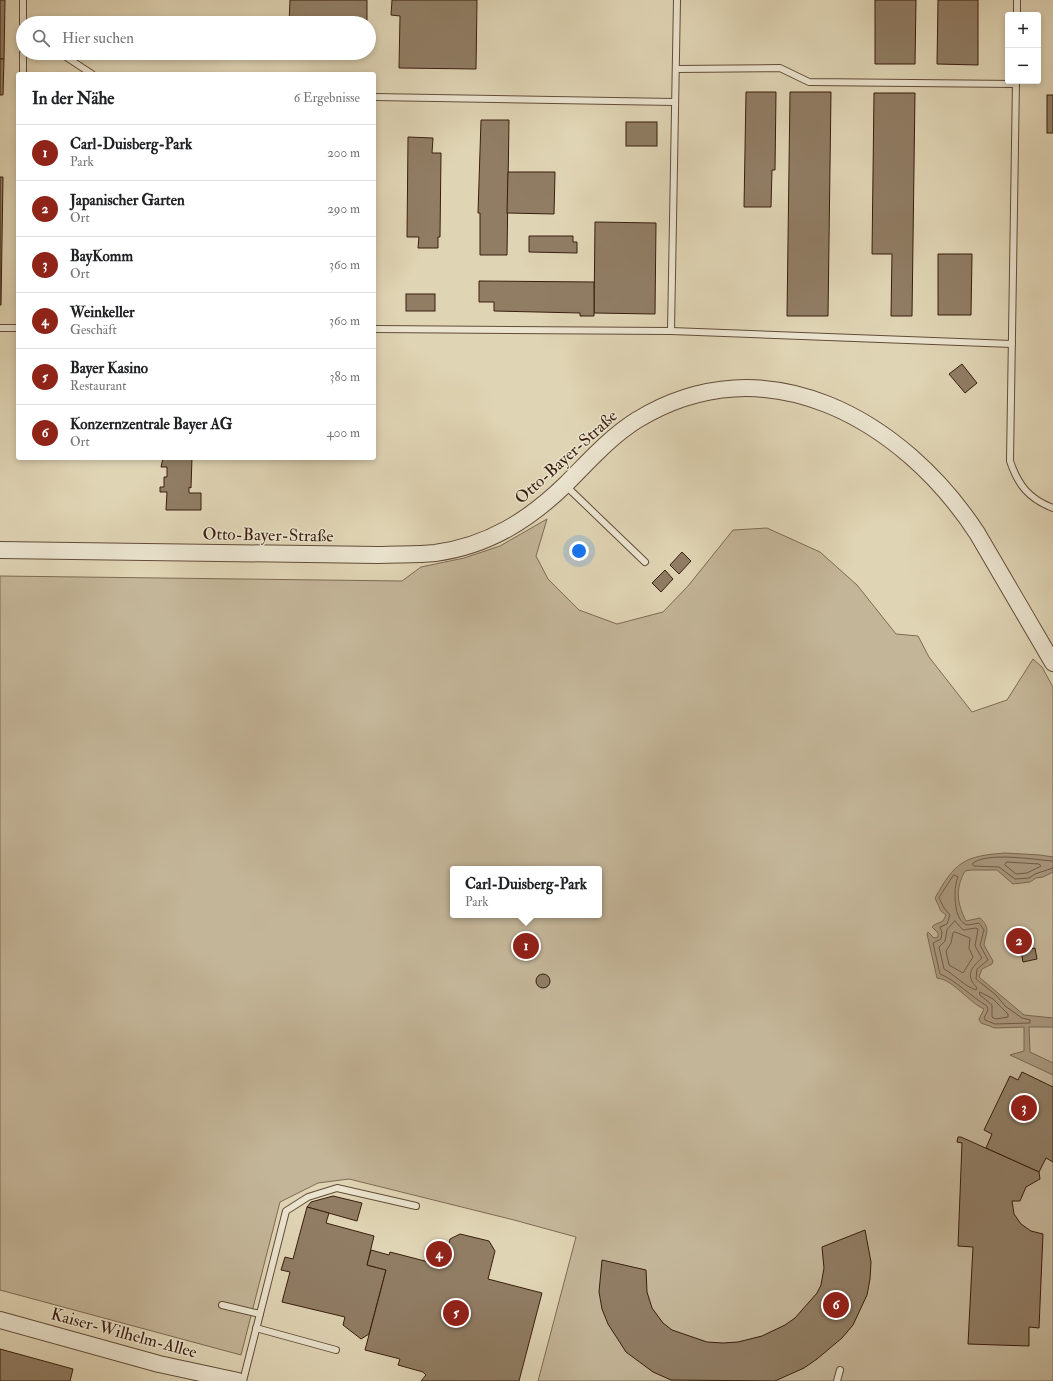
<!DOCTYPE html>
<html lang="de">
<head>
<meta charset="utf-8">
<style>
	:root { --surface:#fff; --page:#f6f6f6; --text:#202124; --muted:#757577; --line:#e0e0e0; --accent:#8f2418 }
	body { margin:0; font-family:"IM FELL Double Pica",serif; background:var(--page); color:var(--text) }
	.controls { position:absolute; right:12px; top:12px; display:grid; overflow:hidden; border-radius:4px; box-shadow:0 2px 6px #0003 }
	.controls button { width:36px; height:36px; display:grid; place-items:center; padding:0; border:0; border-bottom:1px solid var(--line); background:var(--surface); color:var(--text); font:20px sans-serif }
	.you { position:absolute; left:579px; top:551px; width:14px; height:14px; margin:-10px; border:3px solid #fff; border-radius:50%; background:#1a73e8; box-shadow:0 0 0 6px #1a73e833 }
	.badge { display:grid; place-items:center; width:26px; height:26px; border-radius:50%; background:var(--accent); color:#fff; font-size:13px; font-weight:700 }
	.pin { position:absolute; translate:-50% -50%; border:2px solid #fff; box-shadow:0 1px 4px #0006 }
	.popup { position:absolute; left:450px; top:866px; width:152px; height:52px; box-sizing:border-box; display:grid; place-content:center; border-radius:4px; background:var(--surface); filter:drop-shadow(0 1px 3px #0005); font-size:13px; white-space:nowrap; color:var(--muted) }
	.popup b { font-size:15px; color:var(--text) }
	.popup::after { content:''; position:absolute; left:50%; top:100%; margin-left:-8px; border:8px solid transparent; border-top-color:var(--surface) }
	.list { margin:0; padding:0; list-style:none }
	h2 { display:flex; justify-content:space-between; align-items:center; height:52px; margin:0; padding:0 16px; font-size:17px }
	h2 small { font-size:13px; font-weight:400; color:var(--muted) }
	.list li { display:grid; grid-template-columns:26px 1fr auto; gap:12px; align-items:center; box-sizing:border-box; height:56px; padding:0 16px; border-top:1px solid var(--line) }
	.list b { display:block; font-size:15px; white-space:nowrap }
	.list p { margin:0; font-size:13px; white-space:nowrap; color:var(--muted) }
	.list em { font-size:13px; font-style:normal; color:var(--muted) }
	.icon { flex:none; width:22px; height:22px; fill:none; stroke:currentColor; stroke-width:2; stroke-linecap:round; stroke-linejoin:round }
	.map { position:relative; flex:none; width:1053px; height:1381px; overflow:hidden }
	.search { position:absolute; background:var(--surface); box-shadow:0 2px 6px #0003; left:16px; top:16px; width:360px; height:44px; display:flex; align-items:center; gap:10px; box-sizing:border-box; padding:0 14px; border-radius:22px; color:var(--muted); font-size:15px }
	.panel { position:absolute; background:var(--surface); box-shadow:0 2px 6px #0003; left:16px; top:72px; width:360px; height:388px; border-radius:4px }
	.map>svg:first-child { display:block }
	.green { fill:#c3b598; stroke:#7e6a53; fill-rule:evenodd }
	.water { fill:#a7967c; stroke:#7b6650 }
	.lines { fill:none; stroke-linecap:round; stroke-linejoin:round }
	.shore { stroke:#705a45; stroke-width:1 }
	.building { fill:#907d64; stroke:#3a1e0e }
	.service-casing { stroke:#634c38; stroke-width:8 }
	.tertiary-casing { stroke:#634c38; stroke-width:18 }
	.service { stroke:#eae3ce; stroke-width:6 }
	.tertiary { stroke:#eae3ce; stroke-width:16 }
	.labels { text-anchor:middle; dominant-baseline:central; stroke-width:3; stroke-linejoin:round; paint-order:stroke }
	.street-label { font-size:17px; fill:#3a1e0e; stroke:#eae3ce }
</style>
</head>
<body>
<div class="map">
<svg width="1053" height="1381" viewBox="0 0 1053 1381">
	<rect width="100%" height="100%" fill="#dfd4b4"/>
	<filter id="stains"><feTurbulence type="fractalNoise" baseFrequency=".005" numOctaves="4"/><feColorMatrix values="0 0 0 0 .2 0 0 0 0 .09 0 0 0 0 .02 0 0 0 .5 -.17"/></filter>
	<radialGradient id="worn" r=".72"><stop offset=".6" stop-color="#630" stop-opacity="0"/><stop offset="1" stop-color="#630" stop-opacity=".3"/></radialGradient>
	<!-- green -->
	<path class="green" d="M547 519 536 556 548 579 579 610 617 624 663 612 688 586 733 530 767 528 820 552 857 585 896 634 918 636 929 657 972 712 1007 700 1033 659 1042 667 1053 687V1381H538L576 1237 514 1220 349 1179 318 1183 280 1202 241 1355 0 1290V576L402 581 421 567 464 558 500 546ZM453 869H599V915H453Z"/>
	<!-- water -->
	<path class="water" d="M1005 853 1040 855 1053 857V872L1043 877 1036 878 1030 882 1013 884 997 870H971L965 871C955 889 957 903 966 921L980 918C991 928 986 933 984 945L993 961 992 964 982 969 979 977 1024 1015 1053 1018V1027H1029L1030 1052 1053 1063V1075L1010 1055 1024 1051V1027L995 1028 981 1023 979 1019 984 1009C968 1002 954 980 937 978L927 934 928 932 934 938 938 937V933L932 927 934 925 943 921 946 915 941 911 935 898C955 862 964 856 1005 853Z"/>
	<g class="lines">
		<!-- shore -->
		<g class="shore">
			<path d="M1053 861C1035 860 986 851 972 864L974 866 999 867 1015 879 1029 878 1035 874 1053 868"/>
			<path d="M1007 862 1039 864 1041 866 1027 873 1016 874 1005 865Z"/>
			<path d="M954 875 958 877C953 887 953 923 968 925L979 923 984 930 980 945 988 960 977 969 976 979 996 995 1005 1006 1022 1018 1030 1020V1023L995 1024 985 1020 984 1018 988 1010 987 1006C970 996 957 981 940 974L933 943 941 939 942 933 940 927 947 924 950 915 944 908 939 898Z"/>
			<path d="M955 921 963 930 976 928 978 929 975 946 982 958C971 968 965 975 977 988L976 990C964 986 955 975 944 969L939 947 945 941 947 930Z"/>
			<path d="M955 932 970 938 969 948 973 957 963 973 949 965 946 951 951 943 953 933Z"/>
			<path d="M980 992 993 999 1008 1014V1017L996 1019 992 1017V1005L980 995Z"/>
		</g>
	</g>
	<!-- building -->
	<g class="building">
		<path d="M0 0H5L4 59H0Z"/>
		<path d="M290 0H367V23H289Z"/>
		<path d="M392 0H477L476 69 399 68 400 16 391 15Z"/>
		<path d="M875 0H916L915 64H875Z"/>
		<path d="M938 0H978V65L937 64Z"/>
		<path d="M0 59H4L3 95H0Z"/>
		<path d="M746 92H776L775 170H772L771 207H744Z"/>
		<path d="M790 92H831L828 316H787Z"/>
		<path d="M874 93H915L912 316H891L892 254H872Z"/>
		<rect x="1047" y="95" width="6" height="38"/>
		<path d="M481 120H509L507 255H480V213H478Z"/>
		<rect x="626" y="122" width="31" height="24"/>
		<path d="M408 137 433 138 432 153H441L440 237H438V248H418L419 237H407Z"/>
		<path d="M508 172H555L554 214 507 213Z"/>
		<path d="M0 177H3L1 305H0Z"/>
		<path d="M595 222 656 223 655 314 594 313Z"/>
		<path d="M529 236H573V242H577V253L529 252Z"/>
		<path d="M938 254H972L971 315H938Z"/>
		<path d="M479 281 594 282V316H580V313L494 311V302H479Z"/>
		<rect x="406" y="294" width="29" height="17"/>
		<path d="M962 364 977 383 965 393 949 374Z"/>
		<path d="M163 458H192L191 488 189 487V493H201V510H166L167 492H160V487H164V477H167V467H161Z"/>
		<path d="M682 552 691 561 679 574 670 565Z"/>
		<path d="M665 570 673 579 661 592 652 583Z"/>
		<path d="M1035 948 1037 959 1023 962 1021 951Z"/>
		<circle cx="543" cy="981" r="7"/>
		<path d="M1022 1072 1053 1087V1162L1046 1158 1039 1172 986 1148 992 1134 984 1130 1010 1076 1018 1080Z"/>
		<path d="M958 1137H961L1039 1172 1040 1179 1026 1187 1020 1201H1012L1014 1214 1021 1224 1031 1231 1043 1234 1039 1328 1029 1327V1346L968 1344 973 1247 958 1246 962 1143 957 1142Z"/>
		<path d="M333 1196 362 1203 357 1221 307 1207 311 1202Z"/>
		<path d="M307 1207 329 1213 326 1223 374 1236 367 1265 386 1270 369 1334 361 1339 343 1325 345 1317 282 1302 290 1272 281 1270 285 1257 293 1259Z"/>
		<path d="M865 1230 871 1262 870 1279 867 1295 853 1325 842 1338 817 1359 804 1368 775 1381 671 1380 653 1372 626 1352 608 1324 602 1309 599 1292 602 1260 646 1270 647 1292 652 1308 663 1323 672 1330 707 1342 723 1343 738 1342 762 1336 785 1325 795 1318 817 1293 821 1285 824 1268 822 1247Z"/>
		<path d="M460 1234 489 1241 495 1251 488 1279 542 1293 519 1381H421L426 1375 423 1372 398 1365 400 1359 365 1350 386 1270 367 1265 371 1250 389 1255 390 1252 444 1266 450 1239Z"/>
		<path d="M0 1349 73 1369 70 1381H0Z"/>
	</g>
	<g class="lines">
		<defs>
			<g id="service">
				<path d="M1017 15V0"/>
				<path d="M23 23V0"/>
				<path d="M60 53 92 74"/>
				<path d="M676 69 780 68 809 82 1016 84"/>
				<path d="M23 74V53"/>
				<path d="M1016 81 1010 461C1018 485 1029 499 1053 508"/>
				<path d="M374 97 675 102"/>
				<path d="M0 328H18"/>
				<path d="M374 329 671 331 1012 344"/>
				<path d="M671 331 677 0"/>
				<path d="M566 486 645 562"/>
				<path d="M222 1305 260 1314"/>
				<path d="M256 1328 336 1350"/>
				<path d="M243 1381 286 1211 308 1197 337 1188 416 1206"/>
				<path d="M837 1381 840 1370"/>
			</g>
			<g id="tertiary">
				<path d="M0 550 378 555C397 554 416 555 435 553 488 546 529 520 566 484 589 461 610 437 637 420 766 341 903 420 977 533L1053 663"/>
				<path d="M0 1320 159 1364 238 1381"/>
			</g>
		</defs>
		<!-- service casing -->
		<use href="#service" class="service-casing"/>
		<!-- tertiary casing -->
		<use href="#tertiary" class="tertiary-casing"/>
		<!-- service -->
		<use href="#service" class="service"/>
		<!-- tertiary -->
		<use href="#tertiary" class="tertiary"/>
	</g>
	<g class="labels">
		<!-- street labels -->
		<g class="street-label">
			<text transform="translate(566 457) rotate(-42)">Otto-Bayer-Straße</text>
			<text transform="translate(268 535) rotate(1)">Otto-Bayer-Straße</text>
			<text transform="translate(124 1333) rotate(15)">Kaiser-Wilhelm-Allee</text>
		</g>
	</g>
	<rect width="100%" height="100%" filter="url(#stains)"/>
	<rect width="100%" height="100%" fill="url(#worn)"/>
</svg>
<div class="controls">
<button>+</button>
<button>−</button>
</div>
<div class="you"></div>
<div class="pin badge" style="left:526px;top:946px">1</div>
<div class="popup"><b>Carl-Duisberg-Park</b>Park</div>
<div class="pin badge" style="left:1019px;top:941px">2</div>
<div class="pin badge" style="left:1024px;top:1108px">3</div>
<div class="pin badge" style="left:439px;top:1254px">4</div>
<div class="pin badge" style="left:456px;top:1313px">5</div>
<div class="pin badge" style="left:836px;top:1305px">6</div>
<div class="search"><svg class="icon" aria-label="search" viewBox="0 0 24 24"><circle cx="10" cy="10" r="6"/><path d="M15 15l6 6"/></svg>Hier suchen</div>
<section class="panel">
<h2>In der Nähe<small>6 Ergebnisse</small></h2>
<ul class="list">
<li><span class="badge">1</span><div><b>Carl-Duisberg-Park</b><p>Park</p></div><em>200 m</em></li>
<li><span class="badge">2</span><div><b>Japanischer Garten</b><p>Ort</p></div><em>290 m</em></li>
<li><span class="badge">3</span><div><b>BayKomm</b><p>Ort</p></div><em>360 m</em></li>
<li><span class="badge">4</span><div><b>Weinkeller</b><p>Geschäft</p></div><em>360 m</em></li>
<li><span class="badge">5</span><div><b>Bayer Kasino</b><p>Restaurant</p></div><em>380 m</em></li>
<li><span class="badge">6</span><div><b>Konzernzentrale Bayer AG</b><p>Ort</p></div><em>400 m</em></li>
</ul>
</section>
</div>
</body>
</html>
